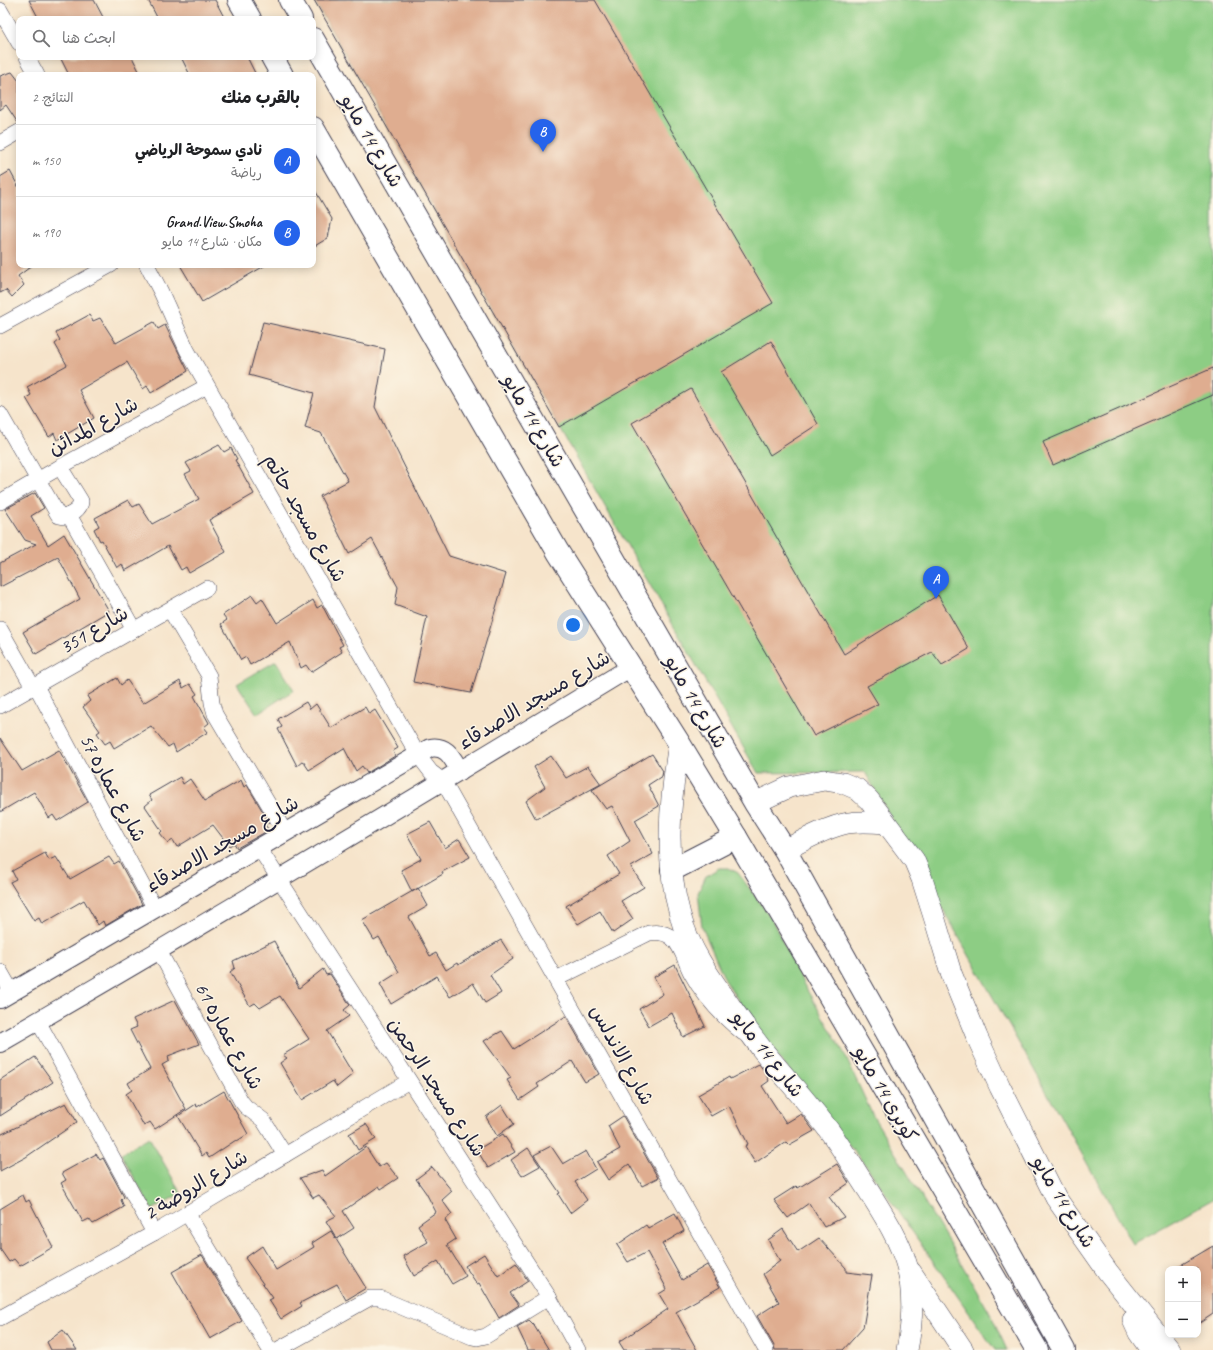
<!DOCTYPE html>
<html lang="ar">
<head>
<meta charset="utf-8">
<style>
	:root { --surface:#fff; --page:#f2f2f2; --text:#202124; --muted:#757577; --line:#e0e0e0; --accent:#2563eb }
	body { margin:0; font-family:Caveat,"Playpen Sans Arabic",sans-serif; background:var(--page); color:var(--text); direction:rtl }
	.controls { position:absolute; right:12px; bottom:12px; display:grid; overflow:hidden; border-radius:8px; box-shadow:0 2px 10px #0003 }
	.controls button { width:36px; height:36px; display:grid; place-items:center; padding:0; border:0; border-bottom:1px solid var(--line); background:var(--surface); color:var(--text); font:20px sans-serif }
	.you { position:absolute; left:573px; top:625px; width:14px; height:14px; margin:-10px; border:3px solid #fff; border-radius:50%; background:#1a73e8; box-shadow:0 0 0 6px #1a73e833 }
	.badge { display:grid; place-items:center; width:26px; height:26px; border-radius:50%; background:var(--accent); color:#fff; font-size:13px; font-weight:700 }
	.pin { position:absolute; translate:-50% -33px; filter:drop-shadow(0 1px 2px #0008) }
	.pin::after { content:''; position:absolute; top:21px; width:14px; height:12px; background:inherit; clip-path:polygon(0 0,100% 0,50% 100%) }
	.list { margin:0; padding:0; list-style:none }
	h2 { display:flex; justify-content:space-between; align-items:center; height:52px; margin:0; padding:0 16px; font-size:17px }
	h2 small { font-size:13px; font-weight:400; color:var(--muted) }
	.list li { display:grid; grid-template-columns:26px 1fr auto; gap:12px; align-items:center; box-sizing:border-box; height:72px; padding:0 16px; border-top:1px solid var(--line) }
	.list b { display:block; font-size:15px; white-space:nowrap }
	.list p { margin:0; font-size:13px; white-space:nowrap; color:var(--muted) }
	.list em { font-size:13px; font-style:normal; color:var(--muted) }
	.icon { flex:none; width:22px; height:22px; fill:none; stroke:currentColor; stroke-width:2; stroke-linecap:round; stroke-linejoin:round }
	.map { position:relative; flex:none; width:1213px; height:1350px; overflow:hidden; direction:ltr }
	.search { position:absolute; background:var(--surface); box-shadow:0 2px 10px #0003; left:16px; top:16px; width:300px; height:44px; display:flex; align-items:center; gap:10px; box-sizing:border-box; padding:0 14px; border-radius:8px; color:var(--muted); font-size:15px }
	.panel { position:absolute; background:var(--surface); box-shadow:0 2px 10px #0003; left:16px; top:72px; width:300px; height:196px; border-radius:8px; direction:rtl }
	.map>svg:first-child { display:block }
	.green { fill:#8dcd84; stroke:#587860 }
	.building { fill:#dfad90 }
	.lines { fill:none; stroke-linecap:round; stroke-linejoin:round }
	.minor-casing { stroke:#423f51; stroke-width:16 }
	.tertiary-casing { stroke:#423f51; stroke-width:20 }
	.secondary-casing { stroke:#423f51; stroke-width:22 }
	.primary-casing { stroke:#423f51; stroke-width:24 }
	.minor { stroke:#fff; stroke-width:15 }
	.tertiary { stroke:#fff; stroke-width:18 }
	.secondary { stroke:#fff; stroke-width:21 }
	.primary { stroke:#fff; stroke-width:22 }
	.labels { text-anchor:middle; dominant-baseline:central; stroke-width:3; stroke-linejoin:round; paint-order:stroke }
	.street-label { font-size:20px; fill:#22223b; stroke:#fcf5e5 }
</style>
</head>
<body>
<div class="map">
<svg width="1213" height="1350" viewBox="0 0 1213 1350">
	<rect width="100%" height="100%" fill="#fcf5e5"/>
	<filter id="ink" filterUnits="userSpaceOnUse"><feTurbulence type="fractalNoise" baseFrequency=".025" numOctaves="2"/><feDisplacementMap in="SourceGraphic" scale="8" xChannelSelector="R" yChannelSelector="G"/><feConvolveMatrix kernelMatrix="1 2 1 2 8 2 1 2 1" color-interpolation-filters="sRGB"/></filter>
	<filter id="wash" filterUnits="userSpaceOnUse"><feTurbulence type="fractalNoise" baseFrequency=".012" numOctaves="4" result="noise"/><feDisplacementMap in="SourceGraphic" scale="16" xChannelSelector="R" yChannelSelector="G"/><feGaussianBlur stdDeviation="0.9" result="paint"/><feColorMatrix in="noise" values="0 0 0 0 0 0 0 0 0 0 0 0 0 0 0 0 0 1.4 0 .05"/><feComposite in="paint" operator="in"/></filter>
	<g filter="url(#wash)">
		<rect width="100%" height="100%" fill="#f6e4cb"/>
		<!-- green -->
		<g class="green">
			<path d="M314 0H1213V1199L1133 1244 865 772 758 773Z"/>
			<path d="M276 661 294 690 257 714 237 684Z"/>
			<path d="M719 868H729L738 873 770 916 804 985 843 1051 873 1116 954 1251 991 1315 1007 1350H995L870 1171 763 1038 725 980 702 927 698 893 706 876Z"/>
			<path d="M149 1137 181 1193 152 1210 121 1154Z"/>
		</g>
		<g id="blocks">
			<!-- building -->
			<g class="building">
				<path d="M29 0H94L104 19H39Z"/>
				<path d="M148 0H215L225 19H158Z"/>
				<path d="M314 0H595L773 303 559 427Z"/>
				<path d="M60 57H132L141 75H69Z"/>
				<path d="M181 57H247L256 75H190Z"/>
				<path d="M12 72 19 81V123H18L6 105 0 110V76Z"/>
				<path d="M10 171 19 188V265H33L18 276 24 285 12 297 6 290 0 293V177Z"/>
				<path d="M313 187 332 219 328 238 313 247Z"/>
				<path d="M180 265H266L202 302Z"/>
				<path d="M89 315 93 321 100 318 116 343 154 322 158 329 165 325 188 371 151 393 147 386 143 389 127 362 79 390 94 418 57 440 54 433 49 437 26 398 31 395 27 387 67 365 55 344 60 340 56 333Z"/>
				<path d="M263 322 385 349 375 407 449 556 506 574 471 693 413 682 427 617 395 605 398 587 372 539 349 554 320 496 348 481 321 433 305 428 314 393 249 375Z"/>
				<path d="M771 341 818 424 770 455 721 372Z"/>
				<path d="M1213 368V395L1053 465 1043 442Z"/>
				<path d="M691 389 844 654 938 595 969 649 942 665 932 652 867 686 878 704 814 736 632 423Z"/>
				<path d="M219 445 224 452 231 448 237 459 235 460 254 494 209 520 226 552 189 573 186 567 181 570 168 546 125 571 122 564 117 568 102 540 100 541 94 529 99 526 95 518 128 500 133 507 139 504 152 524 199 499 185 474 191 471 186 463Z"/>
				<path d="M35 493 44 508 31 516 48 545 64 534 109 611 36 654 23 632 80 599 58 557 0 587V563L36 544 25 540 5 509Z"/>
				<path d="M252 595 257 602 262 598 277 623 313 600 317 608 322 605 343 645 339 647 342 652 311 672 306 665 301 668 290 642 250 665 246 657 241 660 221 624 227 620 223 615Z"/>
				<path d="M117 678 121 685 127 680 143 703 180 681 183 688 190 684 197 694 194 696 209 723 204 727 208 732 176 752 173 744 168 747 151 726 114 748 110 741 105 744 97 733 100 731 83 707 90 701 87 696Z"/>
				<path d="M306 702 310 709 316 704 331 728 365 707 369 714 375 710 398 748 393 751 395 756 367 773 362 766 356 771 344 748 309 770 303 761 297 766 278 729 282 727 278 719Z"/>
				<path d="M0 738 22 771 59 750 88 802 57 821 53 815 49 818 34 792 0 812Z"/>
				<path d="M652 754 663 771 662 776 648 785 659 806 635 820 653 854 631 867 644 887 621 901 633 919 613 933 600 911 578 924 566 906 619 874 608 856 630 841 612 806 606 809 592 790Z"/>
				<path d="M551 756 566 778 588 766 601 784 536 819 526 801 545 787 534 767Z"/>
				<path d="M180 777 183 784 190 779 205 801 241 780 244 787 247 785 269 822 265 825 269 830 237 848 234 843 229 846 213 825 177 847 173 840 168 843 160 833 162 831 145 806 152 800 149 795Z"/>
				<path d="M430 822 445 848 459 839 470 857 442 872 443 874 412 892 401 870 421 859 407 834Z"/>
				<path d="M45 853 49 860 56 857 70 879 109 857 114 864 119 861 142 904 105 926 103 921 98 925 84 900 42 924 39 918 34 921 10 882 16 879 12 871Z"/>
				<path d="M418 888 428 906 409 917 430 956 436 953 446 970 457 963 458 965 501 940 513 959 490 975 501 993 485 1003 473 983 450 997 437 976 391 1004 380 984 399 972 379 937 374 940 362 920Z"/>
				<path d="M274 941 299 988 323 969 326 975 330 974 350 1005 344 1010 349 1016 327 1031 353 1074 337 1087 333 1081 302 1100 280 1063 287 1058 283 1055 309 1039 280 996 260 1008 255 1003 250 1006 230 972 235 968 233 961Z"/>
				<path d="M675 965 705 1026 683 1037 672 1013 649 1026 639 1009 663 994 654 977Z"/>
				<path d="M175 1000 199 1044 168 1056 169 1061 162 1065 186 1109 155 1129 150 1122 144 1126 126 1094 132 1090 128 1083 150 1069 130 1030 137 1027 133 1019Z"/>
				<path d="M566 1016 599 1074 585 1082 572 1061 537 1084 539 1087 520 1100 507 1080 511 1078 484 1041 502 1031 514 1049Z"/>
				<path d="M35 1057 53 1082 0 1116V1080Z"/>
				<path d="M759 1064 765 1072 769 1081 762 1086 786 1123 801 1114 814 1131 789 1145 786 1142 755 1163 745 1146 748 1144 729 1106 711 1116 698 1095 729 1077 730 1079Z"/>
				<path d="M224 1091 248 1134 237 1141 236 1140 209 1158 206 1153 202 1156 178 1116 196 1104 197 1107Z"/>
				<path d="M66 1103 77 1122 26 1157 0 1171V1135Z"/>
				<path d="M502 1105 514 1124 497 1136 486 1117Z"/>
				<path d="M623 1116 658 1178 642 1186 629 1164 608 1180 597 1162 620 1149 608 1126Z"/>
				<path d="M366 1124 376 1139 358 1150 349 1134Z"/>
				<path d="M503 1134 515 1152 488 1168 477 1150Z"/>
				<path d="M551 1146 563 1164 586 1151 596 1169 575 1182 587 1200 570 1213 558 1194 560 1193 534 1155Z"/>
				<path d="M366 1147 379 1167 386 1163 398 1178 381 1189 379 1186 343 1211 354 1228 337 1239 326 1221 336 1216 319 1195 313 1198 300 1178 322 1170 325 1176Z"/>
				<path d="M528 1148 540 1166 522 1176 511 1160Z"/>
				<path d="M96 1154 100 1160 103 1158 124 1197 121 1200 124 1207 93 1224 89 1219 83 1222 61 1183 66 1180 62 1173Z"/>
				<path d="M837 1164 849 1183 829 1197 844 1217 824 1227 809 1203 788 1218 774 1200 796 1186 798 1188Z"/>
				<path d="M432 1167 452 1191 442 1200 452 1214 445 1220 456 1239 447 1245 466 1276 452 1284 438 1261 414 1276 403 1256 428 1242 418 1225 436 1212 426 1193 416 1179Z"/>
				<path d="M23 1195 26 1202 29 1200 53 1247 20 1266 14 1259 9 1262 0 1249V1209Z"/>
				<path d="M675 1213 684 1231 662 1244 682 1280 707 1265 720 1287 676 1312 697 1350H624L619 1342 668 1309 659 1294 667 1289 647 1252 628 1262 617 1245 646 1225 648 1228Z"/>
				<path d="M783 1229 798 1252 819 1238 846 1268V1272L872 1275 863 1328 843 1350H775L774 1346 757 1316 779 1302 763 1274 780 1261 768 1240Z"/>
				<path d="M331 1231 366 1288 346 1300 337 1284 300 1303 302 1306 281 1319 269 1300 273 1298 245 1258 262 1246 276 1270 314 1247 312 1243Z"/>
				<path d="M1213 1246V1314L1198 1324V1269H1174Z"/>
				<path d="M484 1254 498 1276 516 1263 528 1281 510 1293 519 1305 499 1318 479 1283 477 1284 465 1266Z"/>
				<path d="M202 1255 242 1321 210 1339 172 1272Z"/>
				<path d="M529 1320 533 1324 549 1350H528L517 1327Z"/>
				<path d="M63 1330 77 1350H51L47 1342Z"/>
			</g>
		</g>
	</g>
	<g filter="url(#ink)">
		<use href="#blocks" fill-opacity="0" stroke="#423f51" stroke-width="1"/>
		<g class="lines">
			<defs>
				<g id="minor">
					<path d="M0 10 19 43"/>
					<path d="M27 57 37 75"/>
					<path d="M0 143 19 132"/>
					<path d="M147 265 161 292 187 350 418 755 431 772 443 781 766 1350"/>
					<path d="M0 326 111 265"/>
					<path d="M0 414 57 513 59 516 64 517C71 515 81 509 81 501L60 467"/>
					<path d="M0 502 60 467 207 386"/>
					<path d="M69 515 134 630"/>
					<path d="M170 610 209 676 212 703 215 714 285 832"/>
					<path d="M0 629 33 687"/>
					<path d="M36 686 155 909"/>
					<path d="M0 706 207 588"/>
					<path d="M259 848 549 1297 578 1350"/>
					<path d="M159 951 241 1101 246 1107 263 1120 285 1155"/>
					<path d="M0 971 12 992"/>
					<path d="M556 979 649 933C657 932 665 932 672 938 682 946 685 962 691 973 704 997 723 1017 743 1033"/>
					<path d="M38 1021 154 1233"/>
					<path d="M187 1213 270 1350"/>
					<path d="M0 1318 154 1233 409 1081"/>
					<path d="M277 1350 370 1298H380L472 1337 477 1338 486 1336 549 1297"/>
				</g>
				<g id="tertiary">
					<path d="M0 999 430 748C447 745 452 758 460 771"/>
					<path d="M0 1043C212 921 422 794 631 667"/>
				</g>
				<g id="secondary">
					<path d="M679 743C670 800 664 859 680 915 689 949 711 979 731 1007 741 1021 751 1035 761 1048 785 1078 811 1105 833 1136 845 1153 856 1172 868 1190 883 1214 899 1238 907 1266 914 1294 913 1321 907 1350"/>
					<path d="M755 803 789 787 824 780 843 783 857 789 869 800 914 860 922 879 935 920 951 973 977 1037 1000 1087 1056 1198 1108 1272 1170 1350"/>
					<path d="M785 850C802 841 829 826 848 823 861 821 874 822 886 823"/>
					<path d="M911 1272 963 1350"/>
					<path d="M1133 1320 1139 1333 1151 1350"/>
				</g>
				<g id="primary">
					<path d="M239 0 250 19"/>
					<path d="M290 0 301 19"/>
					<path d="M313 39 755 803 785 850 1064 1350"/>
					<path d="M272 57 282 75"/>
					<path d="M313 128 558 552 679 743 736 837 1037 1350"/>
					<path d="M672 870 736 837"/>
				</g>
			</defs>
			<!-- minor casing -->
			<use href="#minor" class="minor-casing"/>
			<!-- tertiary casing -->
			<use href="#tertiary" class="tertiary-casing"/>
			<!-- secondary casing -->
			<use href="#secondary" class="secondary-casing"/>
			<!-- primary casing -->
			<use href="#primary" class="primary-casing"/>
			<!-- minor -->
			<use href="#minor" class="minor"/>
			<!-- tertiary -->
			<use href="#tertiary" class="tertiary"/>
			<!-- secondary -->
			<use href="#secondary" class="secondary"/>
			<!-- primary -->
			<use href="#primary" class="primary"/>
		</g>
	</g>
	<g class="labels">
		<!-- street labels -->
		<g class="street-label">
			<text transform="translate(372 141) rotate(60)">شارع 14 مايو</text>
			<text transform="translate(534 421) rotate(60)">شارع 14 مايو</text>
			<text transform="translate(93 426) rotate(-29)">شارع المدائن</text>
			<text transform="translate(305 518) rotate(60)">شارع مسجد حاتم</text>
			<text transform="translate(94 630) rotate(-30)">شارع 351</text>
			<text transform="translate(534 700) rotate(-31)">شارع مسجد الاصدقاء</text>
			<text transform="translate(696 702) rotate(60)">شارع 14 مايو</text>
			<text transform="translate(113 788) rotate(62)">شارع عماره 57</text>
			<text transform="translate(222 844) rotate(-30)">شارع مسجد الاصدقاء</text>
			<text transform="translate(229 1036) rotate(61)">شارع عماره 61</text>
			<text transform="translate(768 1054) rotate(52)">شارع 14 مايو</text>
			<text transform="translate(622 1055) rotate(61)">شارع الاندلس</text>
			<text transform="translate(437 1087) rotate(57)">شارع مسجد الرحمن</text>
			<text transform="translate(886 1094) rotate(60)">كوبرى 14 مايو</text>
			<text transform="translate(196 1185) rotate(-31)">شارع الروضة 2</text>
			<text transform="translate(1064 1202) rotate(59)">شارع 14 مايو</text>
		</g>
	</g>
</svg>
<div class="controls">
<button>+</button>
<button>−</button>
</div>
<div class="you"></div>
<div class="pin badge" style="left:936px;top:599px">A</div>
<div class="pin badge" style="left:543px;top:152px">B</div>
<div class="search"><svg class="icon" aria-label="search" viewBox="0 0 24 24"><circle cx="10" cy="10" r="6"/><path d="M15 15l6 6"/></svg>ابحث هنا</div>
<section class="panel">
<h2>بالقرب منك<small>النتائج: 2</small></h2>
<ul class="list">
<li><span class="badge">A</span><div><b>نادي سموحة الرياضي</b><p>رياضة</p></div><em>150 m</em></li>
<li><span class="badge">B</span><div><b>Grand.View.Smoha</b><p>مكان · شارع 14 مايو</p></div><em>190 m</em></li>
</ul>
</section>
</div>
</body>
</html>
